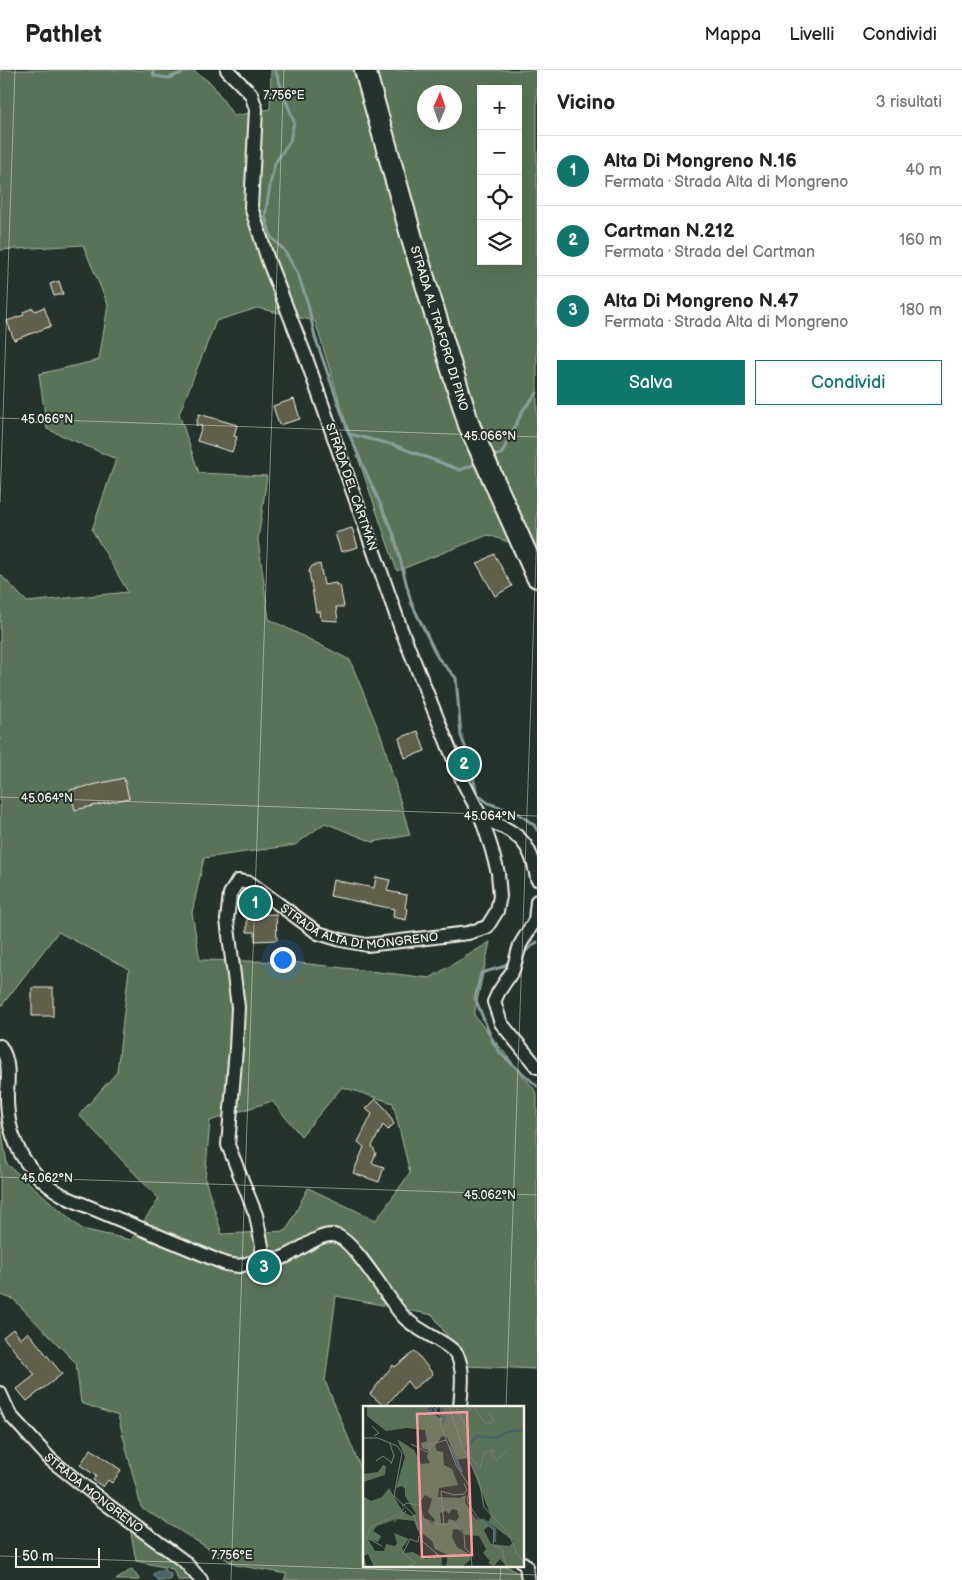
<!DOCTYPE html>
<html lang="it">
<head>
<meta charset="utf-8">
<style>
	:root { --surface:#fff; --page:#f6f6f6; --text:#222; --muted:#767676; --line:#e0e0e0; --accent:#0f766e }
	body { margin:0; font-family:"Balsamiq Sans",sans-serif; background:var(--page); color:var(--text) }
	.controls { position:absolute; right:15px; top:15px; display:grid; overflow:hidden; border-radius:0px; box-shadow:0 5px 20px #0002 }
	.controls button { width:45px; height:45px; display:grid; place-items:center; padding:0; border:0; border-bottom:1px solid var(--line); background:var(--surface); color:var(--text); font:25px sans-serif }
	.compass { position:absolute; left:417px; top:15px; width:45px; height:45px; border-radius:50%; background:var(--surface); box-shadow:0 5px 20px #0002; rotate:2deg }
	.scale { position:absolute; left:15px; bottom:12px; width:85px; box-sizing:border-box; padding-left:5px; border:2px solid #f4f1e8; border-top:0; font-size:14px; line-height:18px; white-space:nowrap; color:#f4f1e8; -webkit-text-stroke:4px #26332d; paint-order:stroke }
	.you { position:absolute; left:282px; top:889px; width:18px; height:18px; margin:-12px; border:4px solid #fff; border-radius:50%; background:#1a73e8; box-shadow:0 0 0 8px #1a73e833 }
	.badge { display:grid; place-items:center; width:32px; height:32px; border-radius:50%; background:var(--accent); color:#fff; font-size:16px; font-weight:700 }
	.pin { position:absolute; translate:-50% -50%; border:2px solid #fff; box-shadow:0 1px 5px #0006 }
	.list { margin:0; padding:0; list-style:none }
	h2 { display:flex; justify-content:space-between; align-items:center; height:65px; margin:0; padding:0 20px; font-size:21px }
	h2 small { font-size:16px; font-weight:400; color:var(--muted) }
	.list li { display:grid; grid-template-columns:32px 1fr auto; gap:15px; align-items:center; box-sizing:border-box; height:70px; padding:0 20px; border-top:1px solid var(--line) }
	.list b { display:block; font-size:19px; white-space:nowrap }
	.list p { margin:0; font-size:16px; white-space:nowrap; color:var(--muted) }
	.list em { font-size:16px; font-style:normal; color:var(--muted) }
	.actions { display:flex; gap:10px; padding:15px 20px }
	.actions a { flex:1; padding:11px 0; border:1px solid var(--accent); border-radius:0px; text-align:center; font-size:18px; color:var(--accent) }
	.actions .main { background:var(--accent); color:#fff }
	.icon { flex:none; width:28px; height:28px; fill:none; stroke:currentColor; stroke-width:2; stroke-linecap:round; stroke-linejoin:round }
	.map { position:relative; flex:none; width:537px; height:1510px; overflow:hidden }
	header { display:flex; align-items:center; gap:30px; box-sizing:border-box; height:70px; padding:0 25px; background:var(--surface); border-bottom:1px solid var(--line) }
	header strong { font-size:24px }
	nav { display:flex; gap:28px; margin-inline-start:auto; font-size:18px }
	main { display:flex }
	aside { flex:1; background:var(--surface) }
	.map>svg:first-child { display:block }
	.green { fill:#5a7358; stroke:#a7b2a0; fill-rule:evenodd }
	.water { fill:#44666b; stroke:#8a9e9d }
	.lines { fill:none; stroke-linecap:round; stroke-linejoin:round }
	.stream { stroke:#8a9e9d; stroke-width:3 }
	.building { fill:#615f4b; stroke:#f4f1e8 }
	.minor-casing { stroke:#f4f1e8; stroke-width:16 }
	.primary-casing { stroke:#f4f1e8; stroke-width:24 }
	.minor { stroke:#26332d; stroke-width:12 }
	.primary { stroke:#26332d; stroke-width:20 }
	.ticks { fill:none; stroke:#f4f1e8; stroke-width:1; stroke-opacity:0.45 }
	.labels { text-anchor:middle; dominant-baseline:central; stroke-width:4; stroke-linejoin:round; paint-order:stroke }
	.street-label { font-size:12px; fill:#f4f1e8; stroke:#26332d }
	.inset-river { fill:none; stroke:#44666b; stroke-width:2.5 }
	.inset-road { fill:none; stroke:#787f78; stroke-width:1 }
	.view { fill:#ff9aa2; fill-opacity:0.15; stroke:#ff9aa2; stroke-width:2.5 }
	.inset-edge { fill:none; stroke:#f4f1e8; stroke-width:2.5 }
	.ticks-label { font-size:12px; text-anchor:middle; fill:#f4f1e8; stroke:#26332d; stroke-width:4; stroke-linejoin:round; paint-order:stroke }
</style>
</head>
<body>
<header>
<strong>Pathlet</strong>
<nav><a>Mappa</a><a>Livelli</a><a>Condividi</a></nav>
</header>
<main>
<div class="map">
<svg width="537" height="1510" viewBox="0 0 537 1510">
	<rect width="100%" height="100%" fill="#26332d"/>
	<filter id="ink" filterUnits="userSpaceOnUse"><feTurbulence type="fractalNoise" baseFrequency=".02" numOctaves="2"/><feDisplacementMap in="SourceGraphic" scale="10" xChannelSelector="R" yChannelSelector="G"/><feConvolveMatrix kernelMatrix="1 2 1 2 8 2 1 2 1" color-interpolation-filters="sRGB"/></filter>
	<g filter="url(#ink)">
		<!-- green -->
		<g class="green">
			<path d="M0 0H193L212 14 234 46 270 39 271 0H537V496L529 479 488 465 397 501 346 353 315 251 257 238 216 251 179 344 199 403 267 406 258 470 269 549 350 590 382 668 410 765 373 772 325 753 295 775 204 788 192 843 200 890 292 892 430 908 490 872 474 945 534 1019 537 1024V1299L467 1296 433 1245 336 1226 325 1311 364 1406V1496H507L523 1506 522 1510H284L287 1504 236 1495 141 1437 118 1346 81 1333 76 1293 13 1229 0 1225V1051L7 1094 82 1159 131 1170 159 1129 79 1045 117 1002 129 899 58 862 0 938V504L27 532 128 522 92 460 116 389 47 359 39 304 99 290 108 235 83 175 0 180ZM481 19H518V191H481ZM424 22H454V52H424ZM342 1017 393 1033 410 1103 376 1150 308 1118 286 1161 222 1164 205 1109 210 1051 272 1031 301 1066Z"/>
			<path d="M130 1458 182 1495 195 1510H178L173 1499 136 1491Z"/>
			<path d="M132 1499 140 1510H116Z"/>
		</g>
		<!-- water -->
		<path class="water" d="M162 1499 171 1504 170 1510H157L153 1504Z"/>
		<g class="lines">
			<!-- stream -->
			<g class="stream">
				<path d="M153 0 154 6 169 8 189 0"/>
				<path d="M275 0 294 52 290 71 275 93 271 110 265 146 271 167 284 180 298 204 308 234 315 267 349 364 394 465 411 532 438 588 456 608 461 666 468 684 477 724 488 733 519 744 534 755 537 760"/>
				<path d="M349 364 394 375 460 400 478 393"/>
				<path d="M491 388 502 383 523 340 537 323"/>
				<path d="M523 883 537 872"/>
				<path d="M511 891 502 897 481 903 475 928 493 972 501 984 537 1016"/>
			</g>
		</g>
		<!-- building -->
		<g class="building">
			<path d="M59 211 63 224 54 226 50 214Z"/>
			<path d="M44 237 51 256 14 270 7 251 24 245 23 242 33 238 35 241Z"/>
			<path d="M294 329 300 349 279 355 273 336Z"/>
			<path d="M199 344 237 355 234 366 237 367 232 382 197 371 202 356 196 355Z"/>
			<path d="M352 458 358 477 341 482 335 463Z"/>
			<path d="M494 484 512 516 495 526 477 494Z"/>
			<path d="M320 494 324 515 336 513V515H340L344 537H336L338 551 321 550 320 541 316 542 309 501 312 496Z"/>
			<path d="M418 661 425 681 405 688 399 668Z"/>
			<path d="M124 708 129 728 75 740 70 720Z"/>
			<path d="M376 807 390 810 387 821 407 825 405 838 408 839 406 850 393 847 394 839 330 826 333 810 374 818Z"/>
			<path d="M276 844 277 870 255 871V862H247V845Z"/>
			<rect x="32" y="918" width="21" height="28"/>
			<path d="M376 1029 386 1039 394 1054 388 1060 383 1055 372 1076 376 1083 372 1093 384 1097 379 1112 353 1103 364 1077 358 1072 372 1044 366 1039Z"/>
			<path d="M13 1259 21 1269 28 1262 62 1304 27 1331 17 1319 35 1305 3 1267Z"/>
			<path d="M415 1281 433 1304 413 1319 407 1311 385 1337 370 1324 393 1295 395 1297Z"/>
			<path d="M91 1379 121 1400 112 1413 108 1410 103 1417 93 1410 96 1406 80 1395Z"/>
		</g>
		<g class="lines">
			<defs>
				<g id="minor">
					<path d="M481 747C515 762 531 768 537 809"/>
					<path d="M537 831 535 850 520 875 513 900 498 923 494 932 501 953 537 997"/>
					<path id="s1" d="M0 976C10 991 8 1007 7 1024 6 1071 28 1108 70 1129L226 1194 239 1196 253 1192 260 1186 262 1176 256 1145 228 1075 236 979 238 937 227 850 230 824 238 811 250 813 318 863 341 870 367 875 468 863 487 857 497 841 500 826 498 803 491 777 481 747 463 712 401 559 305 285 268 190 251 137 256 39 251 24 227 0"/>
					<path d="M260 1186C266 1187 275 1190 282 1188 298 1183 321 1160 337 1166 355 1172 388 1229 402 1245 414 1260 450 1273 457 1285 465 1301 461 1320 460 1338"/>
					<path id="s2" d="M0 1323 10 1345 51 1390 109 1436 185 1492 201 1510"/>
					<path d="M523 1493 526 1496 528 1510"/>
				</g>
				<g id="primary">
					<path id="s3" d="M365 0 413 172 469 355 537 507"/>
				</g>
			</defs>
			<!-- minor casing -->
			<use href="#minor" class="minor-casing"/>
			<!-- primary casing -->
			<use href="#primary" class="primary-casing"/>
			<!-- minor -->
			<use href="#minor" class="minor"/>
			<!-- primary -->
			<use href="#primary" class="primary"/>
		</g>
	</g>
	<!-- ticks -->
	<path class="ticks" d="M0 348 537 367M0 433 15 0M0 727 537 746M0 1107 537 1125M506 1338 537 458M0 1486 537 1505M231 1510 284 0M500 1510 501 1496"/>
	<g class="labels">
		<!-- street labels -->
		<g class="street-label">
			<text stroke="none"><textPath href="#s3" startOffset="269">STRADA AL TRAFORO DI PINO</textPath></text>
			<text transform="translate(351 417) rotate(71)">STRADA DEL CARTMAN</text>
			<text stroke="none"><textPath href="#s1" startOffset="905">STRADA ALTA DI MONGRENO</textPath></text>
			<text stroke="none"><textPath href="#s2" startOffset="139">STRADA MONGRENO</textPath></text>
		</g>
	</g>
	<!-- overview -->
	<g transform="translate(363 1336)">
		<rect width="161" height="161" fill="#26332d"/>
		<path d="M4 0H67L65 3 76 12 79 11 76 0H161V161H144L137 153 131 160 125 157 127 155 120 147 123 143 116 130 102 129 99 124 90 123 89 131 94 141 108 149 107 154 99 161H83L85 149 72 143 69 135 54 123 51 115 34 113 14 120 10 125 18 130 15 136 5 133 12 145H21L23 138 32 140 34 137 31 127 46 133 39 142 42 147 50 146 63 153 71 149 75 154 71 145 78 151 77 161H11L5 148 1 150 4 161H0V90L8 95 19 91 26 82 40 106 48 110 53 108 42 90V83L39 80 33 82 42 51 34 33 51 44 58 58 67 57 64 51 66 44 59 42 58 37 64 35 62 24 44 22 23 25 4 10ZM79 30 84 31 93 54 105 52 128 110 126 115 113 113 102 96 103 89 97 92 75 91 76 82 95 79 89 63 81 59 80 46 74 45 72 40ZM62 89 69 93 65 106 72 114 70 118 58 111 56 97ZM89 103 94 104 96 111 93 115 86 113 84 117H78L77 107 83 105 86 108ZM128 118 151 136 146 140 128 138 121 124ZM20 59 23 60 22 69 0 76V68L15 66Z" fill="#5a7358" fill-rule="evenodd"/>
		<path class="inset-river" d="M66 0 70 8 75 0M78 0 82 12 79 18M87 40 99 66M102 43 114 30 133 32 145 26 162 24M119 113 132 123V136"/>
		<path class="inset-road" d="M68 0 77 9 78 20 93 59 107 81 104 95 114 111 131 124 130 139 139 143 143 161M86 0 99 40 116 74 121 101 146 128 154 148 162 157M92 0 103 20 107 0M110 0 123 18 131 15 126 6M9 20 16 27 11 30M0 32H15L34 40 39 47 31 90 51 109 59 135 78 151V161M27 38 31 50 28 58M48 38 64 46 67 44 65 39 83 34M105 48 117 63 121 47 131 44 128 49 134 54 145 43M13 55 20 50 29 57M39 100 44 97 56 99 61 113 81 120 78 85 91 89 101 88 104 84 101 77M31 116 43 105M82 119 89 117 101 128 102 142 108 148 109 161M19 140 4 132 7 121 36 108 41 102M45 161 52 157 40 147 47 133 55 136 56 130"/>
		<path class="view" d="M104 6 109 149 59 151 54 8Z"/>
		<rect width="161" height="161" class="inset-edge"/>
	</g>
	<g class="ticks-label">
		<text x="284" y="29">7.756°E</text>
		<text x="47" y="353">45.066°N</text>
		<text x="490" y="370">45.066°N</text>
		<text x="47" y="732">45.064°N</text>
		<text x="490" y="750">45.064°N</text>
		<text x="47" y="1112">45.062°N</text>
		<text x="490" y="1129">45.062°N</text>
		<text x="232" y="1489">7.756°E</text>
	</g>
</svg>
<div class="controls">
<button>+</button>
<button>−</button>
<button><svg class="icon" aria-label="locate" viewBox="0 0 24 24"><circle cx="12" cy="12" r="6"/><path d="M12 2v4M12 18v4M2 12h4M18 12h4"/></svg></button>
<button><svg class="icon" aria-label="layers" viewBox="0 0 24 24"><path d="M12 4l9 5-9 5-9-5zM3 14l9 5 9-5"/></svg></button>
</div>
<svg class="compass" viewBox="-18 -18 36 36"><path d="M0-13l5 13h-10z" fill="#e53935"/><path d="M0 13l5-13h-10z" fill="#767676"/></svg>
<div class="scale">50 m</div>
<div class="you"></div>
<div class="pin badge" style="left:255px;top:833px">1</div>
<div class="pin badge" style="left:464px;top:694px">2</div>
<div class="pin badge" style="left:264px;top:1197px">3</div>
</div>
<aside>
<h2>Vicino<small>3 risultati</small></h2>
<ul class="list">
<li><span class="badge">1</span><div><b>Alta Di Mongreno N.16</b><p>Fermata · Strada Alta di Mongreno</p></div><em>40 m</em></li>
<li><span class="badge">2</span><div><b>Cartman N.212</b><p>Fermata · Strada del Cartman</p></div><em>160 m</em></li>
<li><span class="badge">3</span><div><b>Alta Di Mongreno N.47</b><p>Fermata · Strada Alta di Mongreno</p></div><em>180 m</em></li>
</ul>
<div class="actions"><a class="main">Salva</a><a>Condividi</a></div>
</aside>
</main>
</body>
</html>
